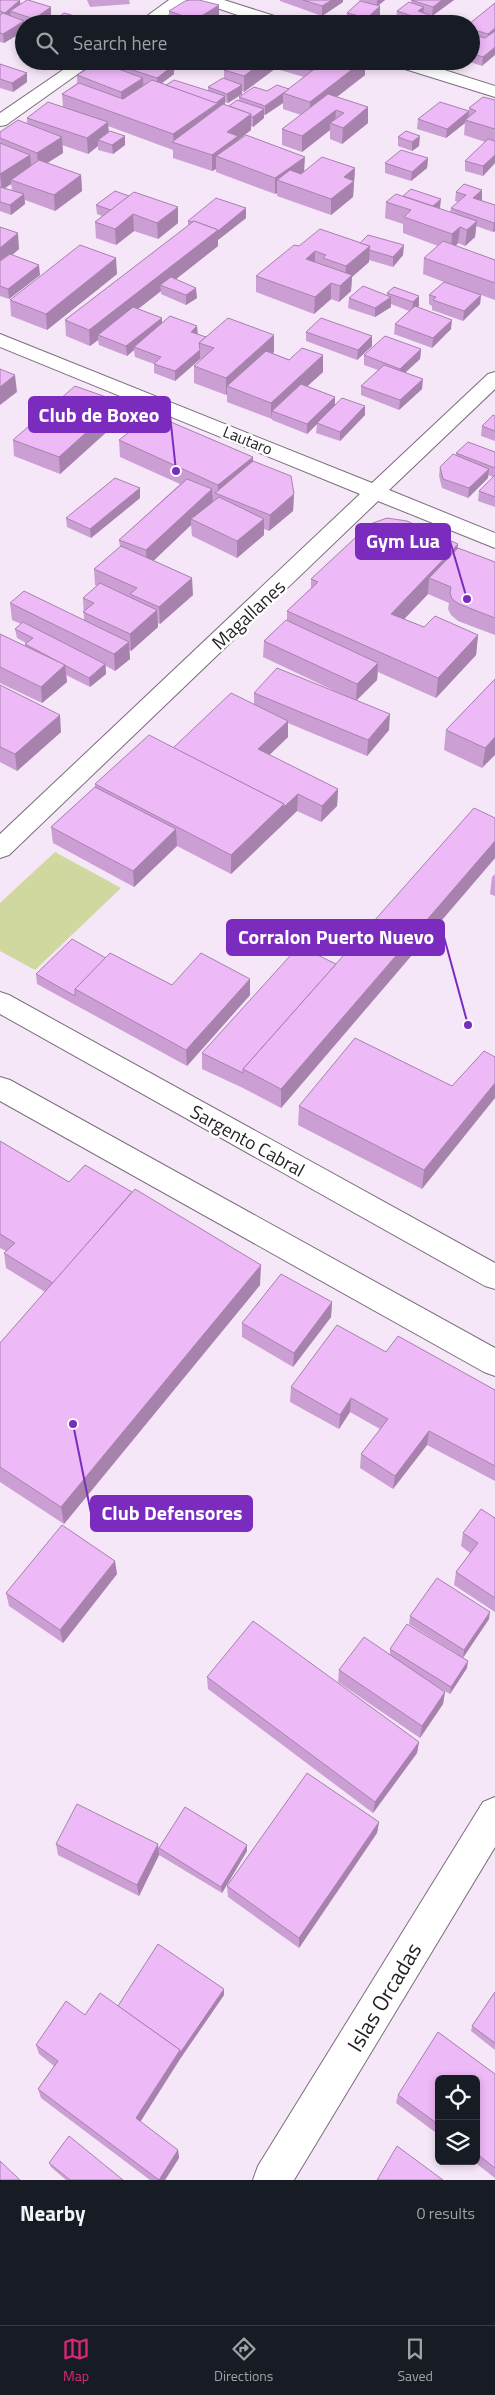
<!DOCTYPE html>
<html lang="en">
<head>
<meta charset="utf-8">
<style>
	:root { --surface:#171b24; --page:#242831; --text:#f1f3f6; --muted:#9ea1a6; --line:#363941; --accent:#db2777 }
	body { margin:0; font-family:"Titillium Web",sans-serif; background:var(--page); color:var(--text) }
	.controls { position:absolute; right:15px; bottom:15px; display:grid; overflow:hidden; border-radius:8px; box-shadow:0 2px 8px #0003 }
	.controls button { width:45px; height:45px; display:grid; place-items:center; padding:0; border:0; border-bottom:1px solid var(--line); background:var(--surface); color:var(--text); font:25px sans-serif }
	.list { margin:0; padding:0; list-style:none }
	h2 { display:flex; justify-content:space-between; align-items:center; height:65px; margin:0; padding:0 20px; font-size:21px }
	h2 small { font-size:16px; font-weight:400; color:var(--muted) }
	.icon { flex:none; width:28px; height:28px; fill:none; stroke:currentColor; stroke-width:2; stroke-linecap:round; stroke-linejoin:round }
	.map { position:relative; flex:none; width:495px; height:2180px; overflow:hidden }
	.search { position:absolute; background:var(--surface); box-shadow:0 2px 8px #0003; left:15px; right:15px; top:15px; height:55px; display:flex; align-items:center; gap:12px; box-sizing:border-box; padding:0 18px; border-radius:28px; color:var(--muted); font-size:19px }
	.sheet { height:145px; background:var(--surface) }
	nav { display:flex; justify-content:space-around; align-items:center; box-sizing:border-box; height:70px; border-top:1px solid var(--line); background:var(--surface); font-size:14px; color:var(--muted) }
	nav a { display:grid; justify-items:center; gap:2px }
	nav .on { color:var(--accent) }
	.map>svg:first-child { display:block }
	.green { fill:#d1d89f }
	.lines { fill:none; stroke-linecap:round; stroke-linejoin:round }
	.street-casing { stroke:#7c6e7e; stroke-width:2 }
	.secondary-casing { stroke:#7c6e7e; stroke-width:2 }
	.street { fill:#fff; fill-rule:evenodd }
	.secondary { fill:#fff; fill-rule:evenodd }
	.wall { fill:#cc9fd4; fill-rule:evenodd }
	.shaded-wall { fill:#a682ac }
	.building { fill:#edb9f6; stroke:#a682ac }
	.labels { text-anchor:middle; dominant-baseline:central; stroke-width:5; stroke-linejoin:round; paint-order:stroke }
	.far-street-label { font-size:16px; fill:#241f25; stroke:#fff }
	.street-label { font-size:19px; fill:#241f25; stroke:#fff }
	.near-street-label { font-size:22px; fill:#241f25; stroke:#fff }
	.leader { fill:none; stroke:#7b2cbf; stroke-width:2 }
	.callout-dot { fill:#7b2cbf; stroke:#fff; stroke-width:2 }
	.callout { fill:#7b2cbf; stroke:#7b2cbf; stroke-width:2 }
	.callout-label { font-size:20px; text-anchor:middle; font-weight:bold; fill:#fff }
</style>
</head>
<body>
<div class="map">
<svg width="495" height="2180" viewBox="0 0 495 2180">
	<rect width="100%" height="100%" fill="#f5e6f8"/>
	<!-- green -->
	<path class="green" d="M55 852 121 888 35 970 0 951V903Z"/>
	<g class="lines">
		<defs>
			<g id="street">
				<path d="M169 0H188L156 24H136Z"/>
				<path d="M200 0H224L287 20 289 24H264L202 3Z"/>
				<path d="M76 61H96L6 125 0 126V113Z"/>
				<path d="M390 61H416L495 86V97L392 65Z"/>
				<path d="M0 334 372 483 488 374 495 372V389L389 490 495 533V548L378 501 9 855 0 858V834L360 494 0 347Z"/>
				<path d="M495 1797V1847L294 2180H253L258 2166 483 1802Z"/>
			</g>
			<g id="secondary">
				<path d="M0 992 9 995 495 1263V1289L485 1286 0 1014Z"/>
				<path d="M0 1077 10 1080 495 1348V1376L484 1372 0 1101Z"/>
			</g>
		</defs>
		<!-- street casing -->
		<use href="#street" class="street-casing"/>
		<!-- secondary casing -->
		<use href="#secondary" class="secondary-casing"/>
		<!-- street -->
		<use href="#street" class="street"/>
		<!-- secondary -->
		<use href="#secondary" class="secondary"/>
	</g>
	<!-- wall -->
	<g class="wall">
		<path d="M0 0 21 4 51 7V16L41 24H24V31L4 43 0 42Z"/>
		<path d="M87 0H129L130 4 90 7Z"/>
		<path d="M280 0H343V2L322 16 280 1Z"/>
		<path d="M358 0H385L378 6H380V15L370 24H354L346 22 347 13 365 2Z"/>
		<path d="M412 0H454L432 16 429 15V24H407L396 20 397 11 411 3Z"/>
		<path d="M495 3 482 66 467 61H471V24Z"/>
		<path d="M219 5V18L243 24H169V11Z"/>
		<path d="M113 61H191V64L183 70 174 67V74L162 83 166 85 208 91V87L224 78V70L236 61H365V75L336 97 368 107V123L342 144 330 139V130L302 152 282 145V129L301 115 283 109V103L265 115H264V118L253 127 251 126V130L238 140 305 171 355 168 353 197 331 215 277 196V193L275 194 216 172V169L212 171 173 158V150L108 126 109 132 125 136V145L113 154 98 150V146L88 154 62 145 63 153 47 163 81 175 82 191 55 211 25 200V204L11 215 0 211V132L27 124V118L63 107 62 94 77 83V75L111 66V63ZM280 65V70L304 77 289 89 267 91 239 97V101L229 106 225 105V102L228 103 242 94V91L244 92ZM11 184 12 190 5 188Z"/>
		<path d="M0 64 27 73V82L13 92 0 88Z"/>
		<path d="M495 100V163L483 176 465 171V161L485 142 464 135 465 123 446 138 417 129 418 119 469 111V108Z"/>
		<path d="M406 131 419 146 412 151 398 146V137Z"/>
		<path d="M428 158 427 168 411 181 385 173V163Z"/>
		<path d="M482 190V200H481L495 205V231L493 232 476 226 475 237 465 246 458 243 456 246 495 260V300L481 295 480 304 463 321 432 310V306L429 304V295L444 282 423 274 424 258 438 246 403 233V224L385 218 386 202 440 209 450 212 451 208 458 202 455 201 456 192Z"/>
		<path d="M96 205 178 223 158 239 134 231 116 245 96 238 95 222 102 216 97 214Z"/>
		<path d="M246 208V218L218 240V246L176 279 197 298 186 305 161 294V291L138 309 162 318V323L197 326V334L206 337 274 352 272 353 323 372 307 386 335 397V405L365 406V415L340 441 316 433 317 424 307 434 272 420V419L227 402V394L226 395 194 383V366L201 360 200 359 175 381 154 373V364L135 357 134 350 127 356 99 345 98 340 90 346 66 336 65 320 188 226V221Z"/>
		<path d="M0 227 19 249 12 255 40 275 9 299 0 296Z"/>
		<path d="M360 243 403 255 393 267 369 260V262L352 277 351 291 339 302 331 299 314 314 256 292V276L299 246Z"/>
		<path d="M117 274 47 330 11 316 10 300Z"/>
		<path d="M394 287 419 306 417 307 451 329 432 348 394 334 395 324 409 311 391 304V307L375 317 348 308 349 298 387 295V293Z"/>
		<path d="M306 332 372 346 357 360 306 341Z"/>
		<path d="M421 349 420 359 405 373 422 389 399 410 361 395V386L378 370 364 365V355Z"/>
		<path d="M495 414V441L481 436 482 426 495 416Z"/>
		<path d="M121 419 60 474 14 456 13 440Z"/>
		<path d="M119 440 253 462 294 494 293 511 269 531 264 529V535L237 558 192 536 191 525 153 561 193 595 160 624 158 623V627L131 651 129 650 130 659 115 671 106 666V674L90 687 66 675 67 682 42 703 0 683V634L25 646V644L26 643 17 638 15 629 21 624 12 620 10 603 84 620 83 598 97 586 95 585 94 569 120 547 119 540 180 484 120 457Z"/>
		<path d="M495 452V507L478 501 479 491 493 477 488 475V478L468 498 442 488 439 476 440 467 456 456V453Z"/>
		<path d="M140 498 91 538 67 527 66 518Z"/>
		<path d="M458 548 495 562V635L458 621 451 615 448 609 449 603 428 594 404 619 424 627 478 635 476 655 436 698 378 672 377 680 356 700 389 730 367 756 288 723V737L269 755 338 789 337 806 321 822 297 811 231 874 177 846 134 887 53 843 51 827 95 787V784L173 748 254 704V693L341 694 263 657 264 641 287 621V611L311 588V579Z"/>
		<path d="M495 679 482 768 444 750 446 730Z"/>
		<path d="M0 685 61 732 17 771 0 762Z"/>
		<path d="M495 818V858L281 1108 243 1088 202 1069V1053L336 964Z"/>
		<path d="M495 874V896L490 894 492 877Z"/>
		<path d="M106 958 172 985 250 979V995L187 1066 37 984 36 974Z"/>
		<path d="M452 1086 422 1189 298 1125 299 1106Z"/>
		<path d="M0 1141 69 1182 260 1285 64 1524 0 1482V1343L45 1292 6 1268 4 1253 6 1251 0 1248Z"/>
		<path d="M332 1302 331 1317 293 1367 242 1337V1323Z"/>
		<path d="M386 1352 495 1390V1481L427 1445 393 1489 360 1468 361 1454 380 1429 350 1412 339 1429 290 1402 291 1387Z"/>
		<path d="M495 1518V1612L454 1585 456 1572 470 1553 461 1546 463 1533Z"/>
		<path d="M117 1574 63 1643 9 1606 6 1593Z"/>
		<path d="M410 1616 489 1619 463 1657 467 1668 450 1694 434 1685 445 1692 443 1704 420 1738 338 1682 339 1670 390 1654V1649L457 1654 409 1624Z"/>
		<path d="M207 1677 419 1742 417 1753 373 1813 208 1689Z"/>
		<path d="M379 1822 377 1833 299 1948 228 1897 227 1886Z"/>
		<path d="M56 1844 159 1848 247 1851 222 1893 159 1855 139 1896 58 1855Z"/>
		<path d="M495 1992V2050L471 2031 472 2026Z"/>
		<path d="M224 1995 180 2059 140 2122 178 2150 179 2158 165 2180H150L41 2098 38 2089 54 2066 39 2054 36 2045 85 2015 118 2006Z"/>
		<path d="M438 2032 495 2074V2178L473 2161H476V2079H439V2135L396 2103 398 2095Z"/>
		<path d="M49 2163 123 2180H66L51 2167Z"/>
	</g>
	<!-- shaded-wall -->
	<g class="shaded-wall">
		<path d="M20 0 21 9 10 11 11 18 6 22 5 13Z"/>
		<path d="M332 0H343V2L322 16V6Z"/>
		<path d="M377 0H385L377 6Z"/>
		<path d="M442 0H454L432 16 433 7Z"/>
		<path d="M219 5V24H195V20Z"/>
		<path d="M380 6V15L370 24H366L367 18Z"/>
		<path d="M51 7V16L41 24H34V19Z"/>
		<path d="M424 7 423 16 418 11Z"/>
		<path d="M429 15V24H419L420 22Z"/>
		<path d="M24 21V31L4 43 3 34Z"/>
		<path d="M495 28V37L487 43 488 34Z"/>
		<path d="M495 47V55L482 66 483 57Z"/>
		<path d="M183 61H191V64L183 70Z"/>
		<path d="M264 61H280V65L244 92V76Z"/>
		<path d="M363 61H365V75L310 118V102Z"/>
		<path d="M174 65V74L157 87V78Z"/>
		<path d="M27 73V82L13 92 12 83Z"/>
		<path d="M143 78 144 97 122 111 121 92Z"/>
		<path d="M242 85V94L228 103 227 94Z"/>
		<path d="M283 93V103L265 115V106Z"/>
		<path d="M225 96V105L174 142 173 134Z"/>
		<path d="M368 107V123L342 144 343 128Z"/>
		<path d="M264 109V118L253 127V117Z"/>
		<path d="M336 110 335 125 330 123V130L302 152V136Z"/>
		<path d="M469 111 468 120H465V123L446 138 447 129Z"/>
		<path d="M251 114V130L238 140V152L216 156V169L212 171V155L227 132Z"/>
		<path d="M108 122 109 138 98 140V146L88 154 87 138Z"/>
		<path d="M125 136V145L113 154 112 145Z"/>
		<path d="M420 136 419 146 412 151V142Z"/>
		<path d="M62 137 63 153 38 169 37 153Z"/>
		<path d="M30 155 32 171 11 180V184L2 190 0 174Z"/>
		<path d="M495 155V163L483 176V166Z"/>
		<path d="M305 157 304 173 277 180V193L275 194V178Z"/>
		<path d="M428 158 427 168 411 181 412 172Z"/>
		<path d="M355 168 353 197 331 215V199L344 177Z"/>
		<path d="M81 175 82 191 55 211 54 195Z"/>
		<path d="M482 190V200L473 207V198Z"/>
		<path d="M24 194 25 204 11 215 10 205Z"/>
		<path d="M441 199 440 208 432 207Z"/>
		<path d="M178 207V223L158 239 157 223Z"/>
		<path d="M246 208V218L218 240V246L166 287 160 285 161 291 102 337 98 335V340L90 346 89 330Z"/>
		<path d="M133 214 134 231 116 245 115 229Z"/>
		<path d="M477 221 475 237 465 246 467 230Z"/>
		<path d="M495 222V231L493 232 494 223Z"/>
		<path d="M460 227 458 243 451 250 452 234Z"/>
		<path d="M18 233 19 249 0 265V248Z"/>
		<path d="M404 245 403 255 393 267V257Z"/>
		<path d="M370 246 369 262 352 277 351 291 339 302 340 286 345 281 346 266Z"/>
		<path d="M315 251V268L306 259Z"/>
		<path d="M116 258 117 274 47 330 46 314Z"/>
		<path d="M39 265 40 275 9 299 8 289Z"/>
		<path d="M331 283V299L314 314 315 297Z"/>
		<path d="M196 288 197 298 186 305V295Z"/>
		<path d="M481 295 480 304 463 321 464 311Z"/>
		<path d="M419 296V306L412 312 413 302Z"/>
		<path d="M391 297V307L375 317V308Z"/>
		<path d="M162 318V327L134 347V350L127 356 126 346Z"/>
		<path d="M452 320 451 329 432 348 433 338Z"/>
		<path d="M197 326 198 336 191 332Z"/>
		<path d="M274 335V352L234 388 227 386V394L226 395V378Z"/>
		<path d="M372 336V346L357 360 358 350Z"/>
		<path d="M421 349 420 359 399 378 400 369Z"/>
		<path d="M200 350V359L175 381V371Z"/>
		<path d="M323 355V372L278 413 272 411 271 419V403Z"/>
		<path d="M15 375 17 392 0 405V387Z"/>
		<path d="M423 379 422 389 399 410 400 400Z"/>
		<path d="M335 397V406L307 434V424Z"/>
		<path d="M120 402 121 419 60 474 59 457Z"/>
		<path d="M365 406V415L340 441V432Z"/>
		<path d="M253 457V473L218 494V485Z"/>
		<path d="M489 469 488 478 468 498 469 488Z"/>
		<path d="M140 488V498L91 538 90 529Z"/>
		<path d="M212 489 213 506 191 519V525L147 567 146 550Z"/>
		<path d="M294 494 293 511 269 531 270 515Z"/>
		<path d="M264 519V535L237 558V541Z"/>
		<path d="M458 544 456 564 429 578 428 594 390 634 391 614Z"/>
		<path d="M192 578 193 595 160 624 159 607Z"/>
		<path d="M157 610 158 627 131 651 130 634Z"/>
		<path d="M478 635 476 655 436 698 438 678Z"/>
		<path d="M129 642 130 659 115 671 114 654Z"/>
		<path d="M378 663 377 680 356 701 357 684Z"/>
		<path d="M105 664 106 674 90 687 89 678Z"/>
		<path d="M65 665 67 682 42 703 41 687Z"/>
		<path d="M390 714 389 730 367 756 368 740Z"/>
		<path d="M60 715 61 732 17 771 15 754Z"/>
		<path d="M288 721V737L258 766V749Z"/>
		<path d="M495 737V755L482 768 485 748Z"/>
		<path d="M338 789 337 806 321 822 322 806Z"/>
		<path d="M298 794 297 811 231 874V855L284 804Z"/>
		<path d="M176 829 177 846 134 887 133 871Z"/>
		<path d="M495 841V858L281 1108V1089Z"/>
		<path d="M250 979V995L187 1066 186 1050Z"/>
		<path d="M495 1083V1098L422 1189 424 1170Z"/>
		<path d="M261 1265 260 1285 64 1524 61 1507Z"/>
		<path d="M332 1302 331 1317 293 1367 294 1353Z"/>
		<path d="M351 1398 350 1412 339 1429 340 1415Z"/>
		<path d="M429 1431 427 1445 393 1489 395 1476Z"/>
		<path d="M115 1561 117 1574 63 1643 60 1630Z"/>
		<path d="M490 1612 489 1619 463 1658 464 1650Z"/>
		<path d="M468 1661 467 1668 450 1694 451 1687Z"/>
		<path d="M445 1692 443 1704 420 1738 422 1726Z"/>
		<path d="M419 1742 417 1753 373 1813 375 1802Z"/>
		<path d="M379 1822 377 1833 299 1948V1938Z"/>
		<path d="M158 1844 159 1855 139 1896 137 1885Z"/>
		<path d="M247 1845V1851L222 1893 221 1887Z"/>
		<path d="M224 1989V1995L180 2059 137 2127 136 2118 180 2050Z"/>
		<path d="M178 2150 179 2158 165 2180H159Z"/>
	</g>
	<!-- building -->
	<g class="building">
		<path d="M0 0H20L5 13 0 11Z"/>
		<path d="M27 0H28L51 7 34 19 10 11Z"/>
		<path d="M190 0H199L219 5 195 20 169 11 185 1Z"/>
		<path d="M303 0H332L322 6Z"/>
		<path d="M411 0H442L433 7Z"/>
		<path d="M360 1 380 6 367 18 347 13Z"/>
		<path d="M409 2 424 7 418 11 429 15 420 22 408 18 412 16 397 11Z"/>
		<path d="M495 3V28L488 34 471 29V24H469Z"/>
		<path d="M3 13 24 21 3 34 0 33V15Z"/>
		<path d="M64 13 103 24H49Z"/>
		<path d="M220 17 243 24H212Z"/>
		<path d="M495 31V47L483 57 471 53V37L474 35 485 38Z"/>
		<path d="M113 61H162L174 65 157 78 111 63Z"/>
		<path d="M236 61H264L244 76 224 70Z"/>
		<path d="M281 61H324L312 71Z"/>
		<path d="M325 61H363L310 102 283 93Z"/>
		<path d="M99 62 143 78 121 92 77 75Z"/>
		<path d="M0 64 27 73 12 83 0 79Z"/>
		<path d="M223 78 242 85 227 94 208 87Z"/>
		<path d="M152 80 218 103 173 134 62 94 79 83 123 99Z"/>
		<path d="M174 80 225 96 216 103 166 85Z"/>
		<path d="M277 85 289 89 265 106 239 97 254 87 267 91Z"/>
		<path d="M328 94 368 107 343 128 330 123 344 113 336 110 302 136 282 129Z"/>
		<path d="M483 97 495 100V129L465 120 476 111 469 108Z"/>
		<path d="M237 100 264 109 253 117H251V114L229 106Z"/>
		<path d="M48 102 108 122 87 138 27 118Z"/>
		<path d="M440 102 469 111 447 129 418 119Z"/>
		<path d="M223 104 251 114 227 132 238 136 212 155 172 142Z"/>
		<path d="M18 120 62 137 37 153 0 138V132Z"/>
		<path d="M110 131 125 136 112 145 98 140Z"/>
		<path d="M406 131 420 136 412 142 398 137Z"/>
		<path d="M246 135 305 157 275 178 216 156Z"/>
		<path d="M488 139 495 141V155L483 166 465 161Z"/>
		<path d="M0 143 30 155 0 174Z"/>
		<path d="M401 150 428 158 412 172 385 163Z"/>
		<path d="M322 157 355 168 344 177 354 181 331 199 277 180 290 170 301 174Z"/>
		<path d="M39 160 81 175 54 195 11 180Z"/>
		<path d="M464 184 482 190 473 198 495 205V222L494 223 451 208 466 195 456 192Z"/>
		<path d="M0 187 24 194 10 205 0 202Z"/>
		<path d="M411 189 441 199 433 206 403 196Z"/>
		<path d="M115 191 129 196 111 210 96 205Z"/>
		<path d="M134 192 178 207 157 223 133 214 115 229 95 222Z"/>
		<path d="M396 194 477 221 467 230 460 227 452 234 404 217 411 210 386 202Z"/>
		<path d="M216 198 246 208 218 231V230L194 221 192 222 188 221Z"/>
		<path d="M194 221 218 230 89 330 65 320Z"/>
		<path d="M0 227 18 233 0 248Z"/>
		<path d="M320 229 370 246 346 266 323 258 326 255 315 251 306 259 352 275 340 286 331 283 315 297 256 276 294 245 299 246Z"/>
		<path d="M368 235 404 245 393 257 369 250 370 246 360 243Z"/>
		<path d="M443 241 495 260V283L424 258Z"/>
		<path d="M80 245 116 258 46 314 10 300Z"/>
		<path d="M10 254 39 265 8 289 0 286V261Z"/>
		<path d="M171 277 196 288 186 295 160 285Z"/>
		<path d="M444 282 481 295 464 311 433 300 436 297 429 295Z"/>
		<path d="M363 286 391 297 375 308 349 298Z"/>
		<path d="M394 287 419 296 413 302 387 293Z"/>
		<path d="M415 306 452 320 433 338 395 324Z"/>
		<path d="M133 307 162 318 126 346 98 335Z"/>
		<path d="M170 316 197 326 191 332 206 337 199 343 200 350 175 371 154 364 161 357 134 347Z"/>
		<path d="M228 318 274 335 226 378 194 366 214 348 199 343Z"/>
		<path d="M321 318 372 336 358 350 306 332Z"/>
		<path d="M385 336 421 349 400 369 364 355Z"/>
		<path d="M302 348 323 355 271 403 227 386 266 351 289 360Z"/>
		<path d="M384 365 423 379 400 400 361 386Z"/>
		<path d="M0 369 15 375 0 387Z"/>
		<path d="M301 384 335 397 307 424 272 411Z"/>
		<path d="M75 386 120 402 59 457 13 440Z"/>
		<path d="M342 398 365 406 340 432 317 423Z"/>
		<path d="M152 414 253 457 218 485 119 440Z"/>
		<path d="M493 415 495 416V431L482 426Z"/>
		<path d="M468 442 495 452V468L456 453Z"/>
		<path d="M453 454 489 469 469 488 443 479 440 467Z"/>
		<path d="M253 461 291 476 294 494 270 515 215 493Z"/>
		<path d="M495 475V497L479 491Z"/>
		<path d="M115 478 140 488 90 529 66 518Z"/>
		<path d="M187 479 212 489 146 550 119 540Z"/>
		<path d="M219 497 264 519 237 541 191 519Z"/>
		<path d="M387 518 407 521 458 544 391 614 424 627 435 616 478 635 438 678 287 611 318 582 311 579 370 524Z"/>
		<path d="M121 546 192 578 159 607 130 594 137 588 94 569Z"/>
		<path d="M458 548 495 562V618L459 604 452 599 450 593 451 587 429 578Z"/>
		<path d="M100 583 157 610 130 634 83 612 94 603 83 598Z"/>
		<path d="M24 591 129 642 114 654 10 603Z"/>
		<path d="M286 620 378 663 357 684 264 641Z"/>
		<path d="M23 622 105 664 89 678 25 644 33 638 15 629Z"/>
		<path d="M0 634 65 665 41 687 0 667Z"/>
		<path d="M277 668 390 714 368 740 254 693Z"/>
		<path d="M495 679V737L485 748 446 730Z"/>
		<path d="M0 685 60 715 15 754 0 747Z"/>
		<path d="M231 693 288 721 258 749 338 789 322 806 298 794 284 807V804L173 748Z"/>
		<path d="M149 735 284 804 231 855 95 784Z"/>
		<path d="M95 787 176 829 133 871 51 827Z"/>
		<path d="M474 808 495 818V841L281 1089 243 1069Z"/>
		<path d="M72 939 106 958 75 989V996L36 974Z"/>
		<path d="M299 946 336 964 243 1069V1073L202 1053Z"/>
		<path d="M110 953 172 985 201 953 250 979 186 1050 75 989Z"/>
		<path d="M355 1038 452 1086 484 1051 495 1057V1083L424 1170 299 1106Z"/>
		<path d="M0 1141 69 1182 85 1165 132 1192 53 1283 4 1253 15 1243 0 1234Z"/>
		<path d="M135 1189 261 1265 61 1507 0 1467V1343Z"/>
		<path d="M281 1274 332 1302 294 1353 242 1323Z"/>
		<path d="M337 1325 386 1352 398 1336 495 1390V1466L429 1431 395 1476 361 1454 388 1419 351 1398 340 1415 291 1387Z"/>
		<path d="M481 1509 495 1518V1598L456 1572 478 1543 463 1533Z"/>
		<path d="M62 1525 115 1561 60 1630 6 1593Z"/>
		<path d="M437 1578 490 1612 464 1650 410 1616Z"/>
		<path d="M253 1621 419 1742 375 1802 207 1677Z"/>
		<path d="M407 1624 468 1661 451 1687 390 1649Z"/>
		<path d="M364 1637 445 1692 422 1726 339 1670Z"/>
		<path d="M307 1773 379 1822 299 1938 227 1886Z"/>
		<path d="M77 1804 158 1844 137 1885 56 1844Z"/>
		<path d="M185 1807 247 1845 221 1887 159 1848Z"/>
		<path d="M158 1944 224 1989 180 2053V2050L118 2006Z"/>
		<path d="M495 1992V2043L472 2026Z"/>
		<path d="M100 1993 180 2050 136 2118 178 2150 159 2180 38 2089 58 2061 36 2045 66 2001 85 2015Z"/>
		<path d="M438 2032 495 2074V2168L476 2153V2079H439V2125L398 2095Z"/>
		<path d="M69 2136 123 2180H70L49 2163Z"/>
		<path d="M397 2146 443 2180H377Z"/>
		<path d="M0 2161 20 2180H0Z"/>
	</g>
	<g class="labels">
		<!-- far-street labels -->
		<g class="far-street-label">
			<text transform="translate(248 440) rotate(22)">Lautaro</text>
		</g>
		<!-- street labels -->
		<g class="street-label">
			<text transform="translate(248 614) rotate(-43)">Magallanes</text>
			<text transform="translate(248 1140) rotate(29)">Sargento Cabral</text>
		</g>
		<!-- near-street labels -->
		<g class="near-street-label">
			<text transform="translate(384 1997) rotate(-59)">Islas Orcadas</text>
		</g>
	</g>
	<!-- callouts -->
	<path class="leader" d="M176 471L170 415M467 599L450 541M468 1025L444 937M73 1424L91 1513"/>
	<g class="callout-dot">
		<circle cx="176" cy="471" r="5"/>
		<circle cx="467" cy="599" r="5"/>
		<circle cx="468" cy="1025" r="5"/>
		<circle cx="73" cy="1424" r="5"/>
	</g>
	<g class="callout">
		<rect x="29" y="397" width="141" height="35" rx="5"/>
		<rect x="356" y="524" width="94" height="35" rx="5"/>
		<rect x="227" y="920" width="217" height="35" rx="5"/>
		<rect x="91" y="1496" width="161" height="35" rx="5"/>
	</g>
	<g class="callout-label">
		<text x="99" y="422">Club de Boxeo</text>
		<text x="403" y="548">Gym Lua</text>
		<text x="336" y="944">Corralon Puerto Nuevo</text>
		<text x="172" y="1520">Club Defensores</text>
	</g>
</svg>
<div class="controls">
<button><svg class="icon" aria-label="locate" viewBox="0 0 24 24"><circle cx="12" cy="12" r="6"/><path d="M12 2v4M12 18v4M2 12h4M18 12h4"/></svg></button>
<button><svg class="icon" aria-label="layers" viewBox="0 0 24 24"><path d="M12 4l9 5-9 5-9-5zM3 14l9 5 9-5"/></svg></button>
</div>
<div class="search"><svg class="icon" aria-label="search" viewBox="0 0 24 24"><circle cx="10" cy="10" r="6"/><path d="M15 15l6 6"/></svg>Search here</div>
</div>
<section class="sheet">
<h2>Nearby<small>0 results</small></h2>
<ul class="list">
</ul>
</section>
<nav>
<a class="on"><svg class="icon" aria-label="map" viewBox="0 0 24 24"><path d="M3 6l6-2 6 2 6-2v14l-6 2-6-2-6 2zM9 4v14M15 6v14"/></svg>Map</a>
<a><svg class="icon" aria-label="directions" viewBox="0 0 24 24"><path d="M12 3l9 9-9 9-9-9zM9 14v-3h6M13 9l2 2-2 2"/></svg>Directions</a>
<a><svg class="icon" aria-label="saved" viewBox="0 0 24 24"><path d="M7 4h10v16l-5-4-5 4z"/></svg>Saved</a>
</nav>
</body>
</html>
